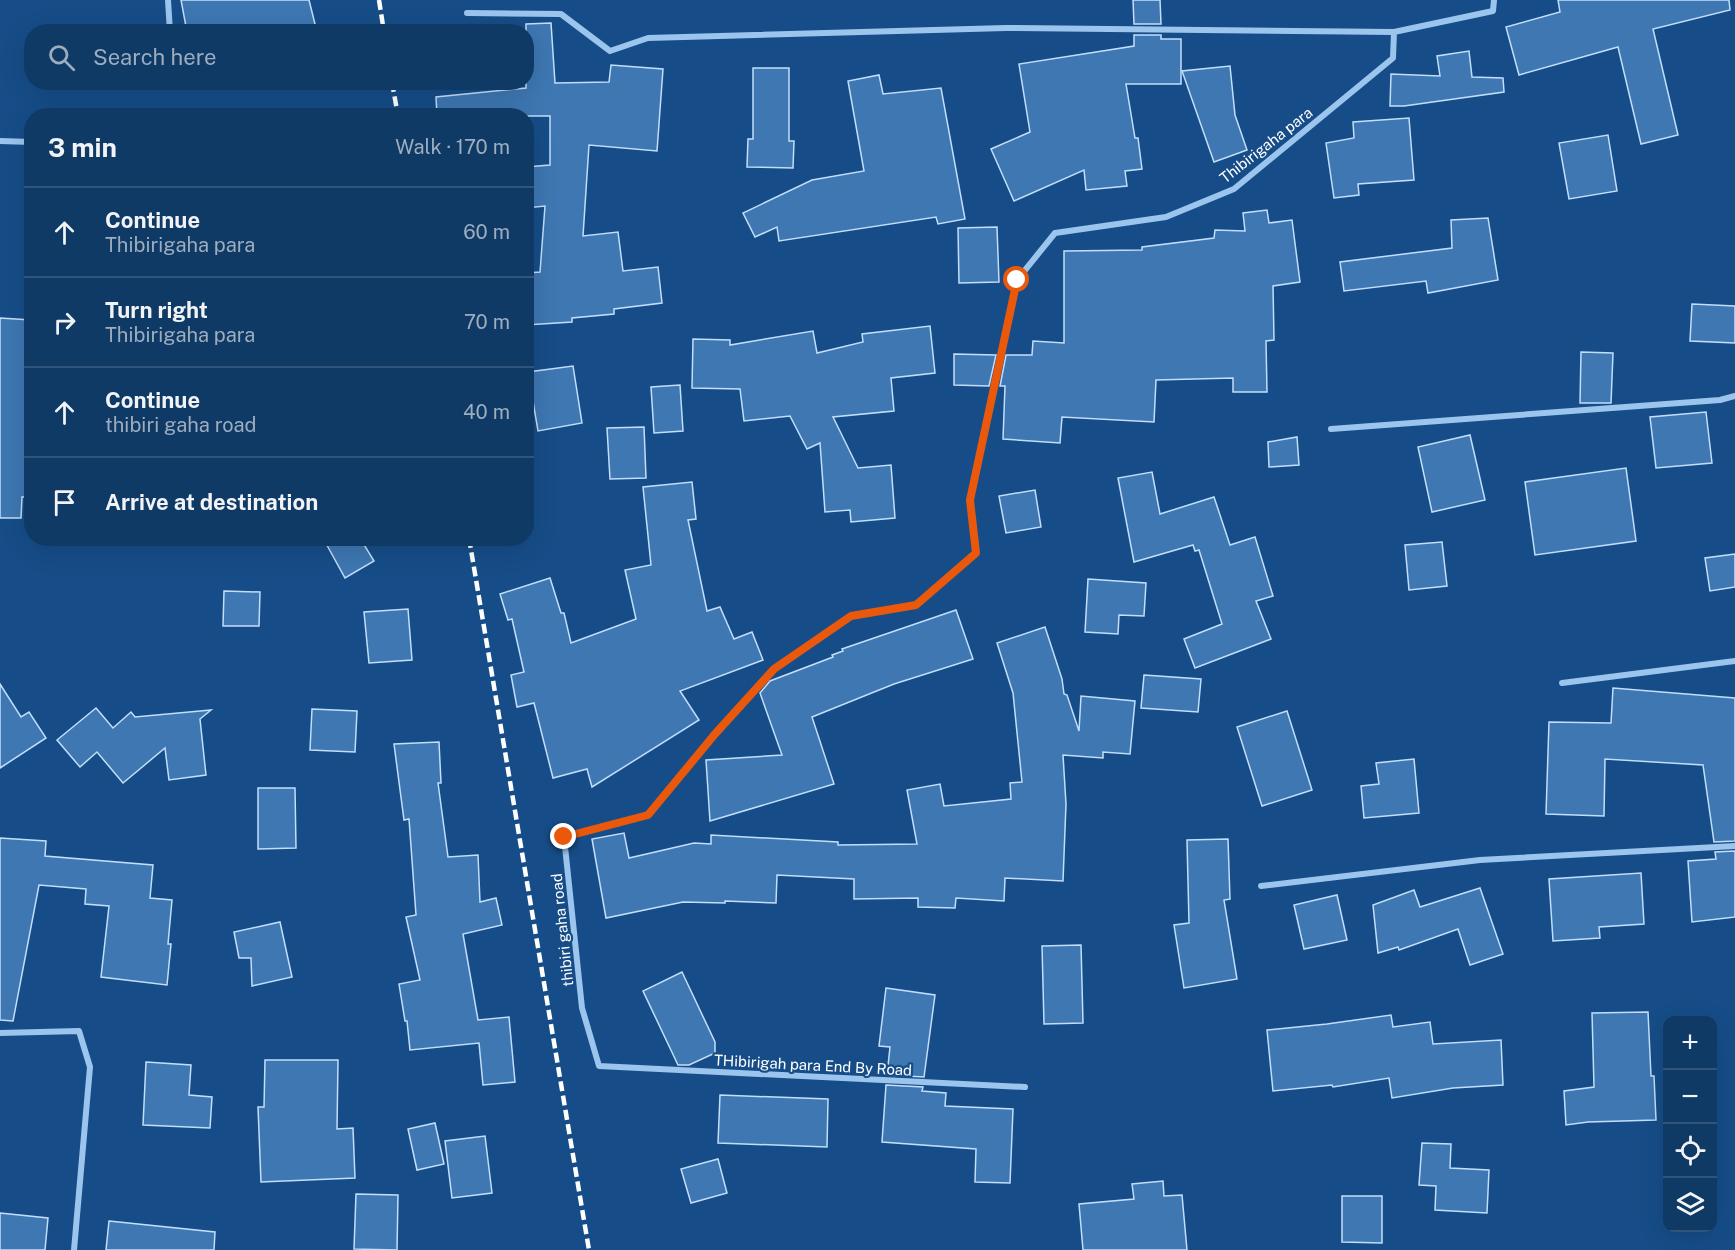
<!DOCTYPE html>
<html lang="en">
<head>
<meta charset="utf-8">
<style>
	:root { --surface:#103a66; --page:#19416c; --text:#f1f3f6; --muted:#9cadbf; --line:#30547a }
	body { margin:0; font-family:"Public Sans",sans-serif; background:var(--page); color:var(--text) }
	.controls { position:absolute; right:18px; bottom:18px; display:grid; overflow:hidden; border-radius:12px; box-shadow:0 6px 24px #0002 }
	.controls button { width:54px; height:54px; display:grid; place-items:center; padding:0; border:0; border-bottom:2px solid var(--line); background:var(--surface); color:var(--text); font:30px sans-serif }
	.stop { position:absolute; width:18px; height:18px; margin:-14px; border:4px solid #ea580c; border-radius:50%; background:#fff }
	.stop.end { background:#ea580c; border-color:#fff; box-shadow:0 2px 6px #0008 }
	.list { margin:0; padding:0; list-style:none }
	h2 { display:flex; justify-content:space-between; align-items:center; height:78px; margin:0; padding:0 24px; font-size:26px }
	h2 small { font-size:20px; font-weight:400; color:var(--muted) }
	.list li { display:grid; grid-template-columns:39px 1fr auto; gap:18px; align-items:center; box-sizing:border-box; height:90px; padding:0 24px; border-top:2px solid var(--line) }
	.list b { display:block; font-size:22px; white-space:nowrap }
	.list p { margin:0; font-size:20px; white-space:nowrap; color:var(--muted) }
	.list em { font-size:20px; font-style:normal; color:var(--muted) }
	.icon { flex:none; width:33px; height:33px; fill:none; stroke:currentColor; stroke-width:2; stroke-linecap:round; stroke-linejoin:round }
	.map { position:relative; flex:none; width:1735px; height:1250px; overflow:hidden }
	.search { position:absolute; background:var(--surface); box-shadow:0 6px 24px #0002; left:24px; top:24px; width:510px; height:66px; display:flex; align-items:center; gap:15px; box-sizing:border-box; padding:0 21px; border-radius:24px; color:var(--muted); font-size:22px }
	.panel { position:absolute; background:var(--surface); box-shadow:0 6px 24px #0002; left:24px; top:108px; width:510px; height:438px; border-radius:24px }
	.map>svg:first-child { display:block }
	.building { fill:#3e77b2; stroke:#c2defa; stroke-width:1.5 }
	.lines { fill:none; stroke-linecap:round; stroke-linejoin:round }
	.street { stroke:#9cc5ee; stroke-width:6 }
	.rail { stroke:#fff; stroke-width:4.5; stroke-dasharray:10 4.5; stroke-linecap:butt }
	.route { stroke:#ea580c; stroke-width:8 }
	.labels { text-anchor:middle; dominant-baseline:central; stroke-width:4.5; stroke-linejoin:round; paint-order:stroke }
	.street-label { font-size:15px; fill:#fff; stroke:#164d88 }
</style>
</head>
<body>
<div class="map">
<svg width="1735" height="1250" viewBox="0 0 1735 1250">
	<rect width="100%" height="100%" fill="#164d88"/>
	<!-- building -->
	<g class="building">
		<path d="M181 0H309L317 32H187Z"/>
		<path d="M1133 0H1160L1161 24H1134Z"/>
		<path d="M1558 0H1729L1730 10 1653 29 1678 135 1641 144 1618 47 1519 75 1506 27 1560 12Z"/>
		<path d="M551 23 555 83 609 82 611 65 663 69 657 151 589 145 583 236 618 232 623 271 658 267 662 303 614 309V314L572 318V322L526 325V273L540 272 545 206 526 208V167L550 165V116H437L436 97 526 88V24Z"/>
		<path d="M1134 35H1161V39H1181V84H1126L1135 138H1138L1142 169 1125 171 1127 186 1086 190 1084 170 1014 201 991 149 1030 132 1019 64 1134 46Z"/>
		<path d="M1469 51 1472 77 1503 78 1504 92 1404 106H1390L1391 74 1440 76 1437 56Z"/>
		<path d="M1230 66 1235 115 1247 150 1214 162 1182 71Z"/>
		<path d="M753 68H789V141H794L793 168 747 167 748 139H753Z"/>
		<path d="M879 75 883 94 941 88 965 219 938 224 936 217 779 241 777 227 755 237 743 213 812 180 864 171 848 81Z"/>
		<path d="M1409 118 1414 180 1358 184 1359 195 1334 198 1326 143 1354 138 1353 122Z"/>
		<path d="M1608 135 1617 191 1569 199 1559 143Z"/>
		<path d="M1267 210 1269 223 1292 220 1300 282 1273 286 1274 340 1266 341 1267 392H1233V378L1156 380 1154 422 1062 417 1060 443 1003 439 1005 386H1000L1006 355H1032L1033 341 1064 343V251L1142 250V247L1214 238 1215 230 1245 231 1243 213Z"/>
		<path d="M1488 218 1498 280 1428 293 1426 281 1344 291 1340 262 1452 248 1451 220Z"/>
		<path d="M997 227 999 282 959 283 958 228Z"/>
		<path d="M1692 304 1735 306V343L1690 341Z"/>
		<path d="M0 318 31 320 25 445H32V497H22L21 518H0Z"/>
		<path d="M930 326 935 373 891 378 894 411 833 417 858 468 891 465 895 518 851 522 850 510 825 512 820 443 807 449 790 416 744 421 740 389 692 388 693 339 730 340V345L813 331 817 353 863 342 862 334Z"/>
		<path d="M1581 352 1613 353 1611 403H1580Z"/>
		<path d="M954 354 996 355 989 386 954 385Z"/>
		<path d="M573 366 582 423 538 431 528 372Z"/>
		<path d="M680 385 683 431 654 433 651 387Z"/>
		<path d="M1706 412 1712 463 1656 468 1650 417Z"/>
		<path d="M644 427 646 478 610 479 607 428Z"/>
		<path d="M1470 435 1485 500 1432 512 1418 447Z"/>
		<path d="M1297 437 1299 465 1269 467 1268 442Z"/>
		<path d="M1626 468 1636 541 1535 555 1525 482Z"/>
		<path d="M1152 472 1160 514 1214 497 1230 545 1255 537 1273 596 1256 601 1271 639 1195 668 1184 639 1222 624 1199 550 1195 551 1193 545 1134 562 1118 478Z"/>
		<path d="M692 482 696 519 688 520 707 611 720 607 734 639 752 632 763 660 680 691 699 720 592 787 587 769 553 778 534 703 517 707 511 675 524 672 512 619 508 620 500 594 550 578 561 613H564L571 643 636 619 625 570 651 565 643 487Z"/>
		<path d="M1035 490 1041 527 1006 533 999 496Z"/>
		<path d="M323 538H360L374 561 345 578Z"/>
		<path d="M1442 542 1447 586 1409 590 1405 545Z"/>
		<path d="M1735 554V587L1710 591 1705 558Z"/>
		<path d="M1088 579 1146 583 1144 616 1119 615 1118 634 1085 632Z"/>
		<path d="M224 591 260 592 259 626H223Z"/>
		<path d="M408 609 412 660 369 663 364 612Z"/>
		<path d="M956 610 973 659 894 684 812 717 834 784 710 821 706 760 782 755 760 693 770 681 833 657 832 655 843 651 842 649Z"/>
		<path d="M1045 627 1062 679 1064 694 1067 695 1079 731 1081 696 1135 701 1130 754 1103 752V758L1063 755 1066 804 1063 881 1005 878 1004 901 956 898 955 908 918 907V898L854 899V879L777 875 776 903 725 901V903L683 902 606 918 592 839 624 833 629 858 694 843 711 844V835L838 842V845L917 844 907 790 940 784 944 806 1011 799 1010 783 1022 782 1013 693 997 643Z"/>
		<path d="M1144 675 1201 679 1198 712 1141 708Z"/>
		<path d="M0 684 21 717 29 712 46 738 0 768Z"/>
		<path d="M1613 688 1735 698V841L1714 842 1703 765 1605 759 1604 816 1546 814 1549 722 1611 723Z"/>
		<path d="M96 708 113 728 131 712 135 717 211 710 200 719 206 775 169 780 165 748 123 783 97 752 80 767 57 740Z"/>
		<path d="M312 709 357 711 355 752 310 750Z"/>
		<path d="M1287 711 1312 790 1262 806 1237 727Z"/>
		<path d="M439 742 441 783H438L448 857 478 855 480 902 496 898 502 925 463 934 478 1020 509 1017 515 1082 483 1085 479 1043 410 1050 407 1021H405L399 984 420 980 406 917 416 915 409 819 404 820 394 744Z"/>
		<path d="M1414 759 1419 813 1364 818 1361 786 1379 784 1376 763Z"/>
		<path d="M258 788H295L296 848 258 849Z"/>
		<path d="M0 838 46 841 45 856 153 865 150 898 172 900 168 944H171L167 985 101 977 109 906 85 904 86 889 39 885 13 1021 0 1020Z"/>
		<path d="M1228 839 1230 899 1224 900 1237 979 1184 988 1174 925 1189 923 1187 840Z"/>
		<path d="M1735 851V917L1692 922 1688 861 1716 859 1715 852Z"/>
		<path d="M1641 873 1644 924 1599 927 1600 938 1553 941 1549 879Z"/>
		<path d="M1480 888 1503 954 1470 965 1458 929 1399 950 1398 947 1378 953 1373 905 1414 890 1420 907Z"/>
		<path d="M1337 895 1347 940 1304 949 1294 905Z"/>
		<path d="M280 922 292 977 252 986 251 958H239L234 932Z"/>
		<path d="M1081 945 1083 1023 1044 1024 1042 946Z"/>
		<path d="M682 972 715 1042V1053L689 1065H678L643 991Z"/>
		<path d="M886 988 935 995 924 1077 887 1075 890 1047 879 1046Z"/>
		<path d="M1648 1012 1651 1076H1654L1656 1120 1588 1122 1566 1125 1564 1091 1594 1087 1592 1013Z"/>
		<path d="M1391 1015 1393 1027 1430 1022 1433 1044 1501 1040 1503 1085 1453 1088 1392 1098 1389 1078 1333 1087 1332 1085 1273 1091 1267 1030 1327 1024Z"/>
		<path d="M265 1060H338L337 1129 353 1128 355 1178 261 1182 258 1107H264Z"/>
		<path d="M146 1062 191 1065 189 1095 212 1097 210 1128 143 1125Z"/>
		<path d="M886 1085 923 1087 922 1091 946 1093 945 1106 1013 1109 1010 1183 975 1182 976 1149 882 1142Z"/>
		<path d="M720 1095 828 1099 827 1147 718 1143Z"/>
		<path d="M435 1123 444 1164 417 1170 408 1129Z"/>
		<path d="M485 1136 492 1193 452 1198 445 1141Z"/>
		<path d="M1422 1143 1451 1144 1450 1168 1489 1170 1487 1213 1435 1210 1436 1186 1419 1185Z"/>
		<path d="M718 1159 727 1193 691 1203 681 1169Z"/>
		<path d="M1163 1181 1164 1196 1182 1195 1187 1250H1083L1079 1204 1134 1199 1132 1184Z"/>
		<path d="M356 1194 398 1195 397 1250 354 1249Z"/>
		<path d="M1342 1196H1382V1243L1342 1242Z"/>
		<path d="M0 1213 48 1218 45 1250H0Z"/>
		<path d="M109 1221 215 1232 214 1250H106Z"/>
	</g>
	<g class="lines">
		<!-- street -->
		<g class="street">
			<path d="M168 0 170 32"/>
			<path d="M467 13 561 14 610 51 648 38 1006 28 1394 32"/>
			<path d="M0 141 32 142"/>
			<path d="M1331 429 1720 400 1735 396"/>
			<path d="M1562 683 1735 661"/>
			<path d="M1261 886 1480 860 1735 846"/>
			<path d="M0 1033 79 1031 90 1067 74 1250"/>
			<path d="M1025 1087 599 1066 582 1008 564 837 648 815 715 734 774 669 851 616 916 605 976 553 970 500 1017 280 1055 233 1166 217 1234 189 1393 58 1394 32 1493 11 1494 0"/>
		</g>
		<!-- rail -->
		<g class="rail">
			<path d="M379 0 384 32"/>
			<path d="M392 82 398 116"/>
			<path d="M469 538 589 1250"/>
		</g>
	</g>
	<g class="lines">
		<!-- route -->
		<path class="route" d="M564 837 648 815 715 734 774 669 851 616 916 605 976 553 970 500 1017 280"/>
	</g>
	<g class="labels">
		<!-- street labels -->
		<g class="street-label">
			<text transform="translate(1266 145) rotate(-38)">Thibirigaha para</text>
			<text transform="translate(562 930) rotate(-96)">thibiri gaha road</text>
			<text transform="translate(813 1065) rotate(3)">THibirigah para End By Road</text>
		</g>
	</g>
</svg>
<div class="controls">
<button>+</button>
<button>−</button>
<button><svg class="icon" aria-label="locate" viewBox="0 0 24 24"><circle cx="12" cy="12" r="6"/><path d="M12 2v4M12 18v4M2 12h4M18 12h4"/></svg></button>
<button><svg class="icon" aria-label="layers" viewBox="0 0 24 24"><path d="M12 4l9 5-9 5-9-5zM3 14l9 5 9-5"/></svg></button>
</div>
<div class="stop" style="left:1017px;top:280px"></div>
<div class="stop end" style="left:564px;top:837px"></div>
<div class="search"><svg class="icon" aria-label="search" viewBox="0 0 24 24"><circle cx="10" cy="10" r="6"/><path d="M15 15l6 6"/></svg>Search here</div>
<section class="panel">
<h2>3 min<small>Walk · 170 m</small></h2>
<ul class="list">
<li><svg class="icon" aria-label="ahead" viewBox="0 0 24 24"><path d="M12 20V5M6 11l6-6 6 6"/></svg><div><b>Continue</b><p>Thibirigaha para</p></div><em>60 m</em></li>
<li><svg class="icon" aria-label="right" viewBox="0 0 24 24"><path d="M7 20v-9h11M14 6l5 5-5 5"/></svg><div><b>Turn right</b><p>Thibirigaha para</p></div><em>70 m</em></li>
<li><svg class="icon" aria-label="ahead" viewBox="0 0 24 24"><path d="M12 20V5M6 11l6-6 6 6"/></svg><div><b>Continue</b><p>thibiri gaha road</p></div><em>40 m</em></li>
<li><svg class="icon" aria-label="arrive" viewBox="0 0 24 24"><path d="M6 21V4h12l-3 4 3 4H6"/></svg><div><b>Arrive at destination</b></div></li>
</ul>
</section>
</div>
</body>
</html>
